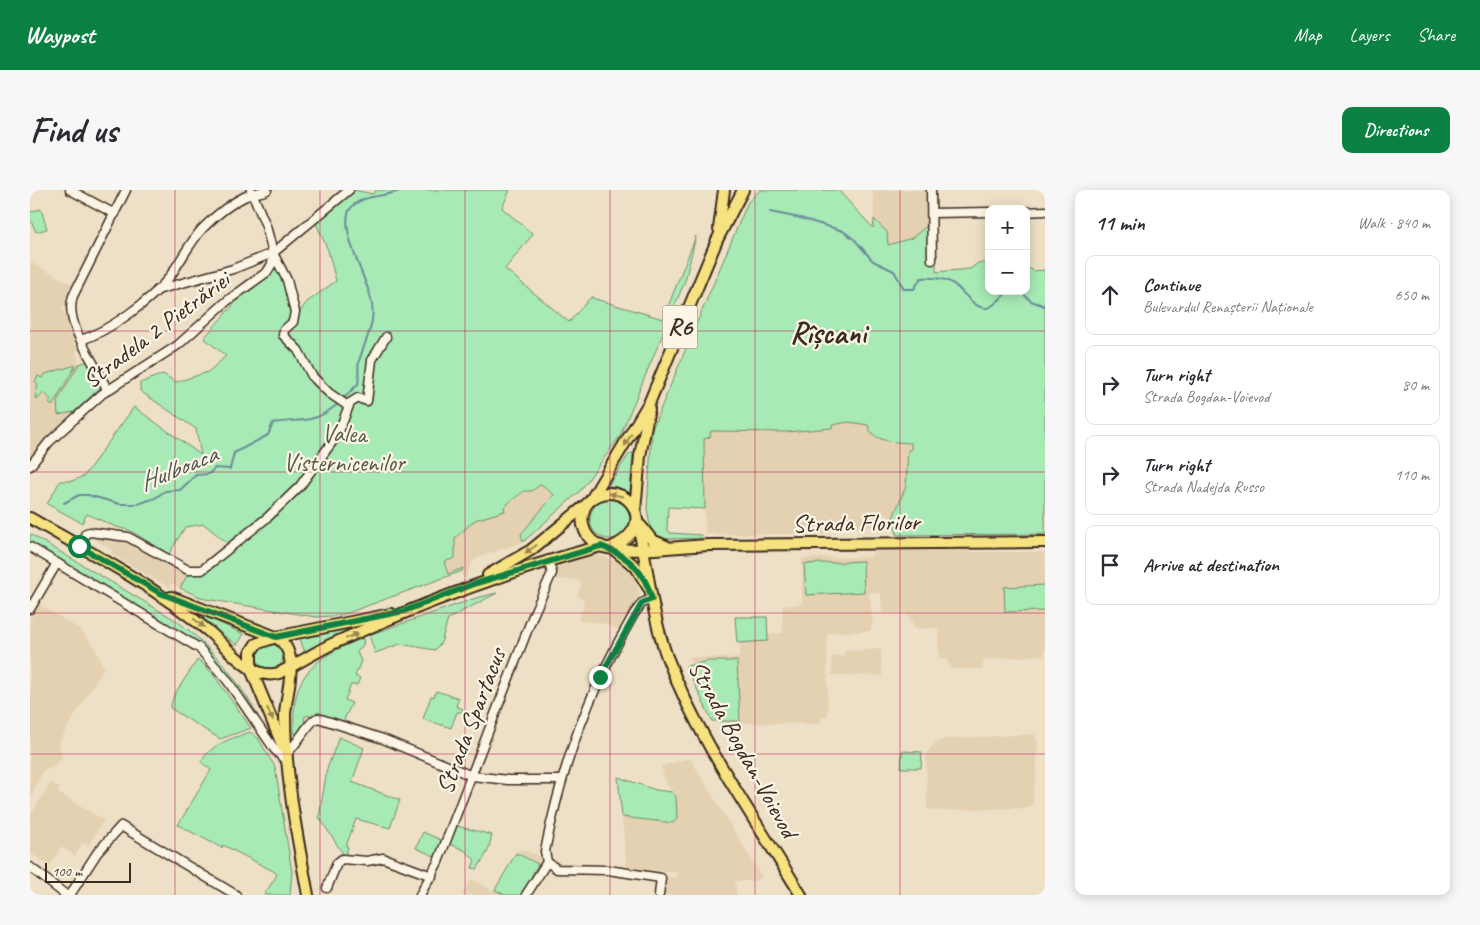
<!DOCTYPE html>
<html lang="en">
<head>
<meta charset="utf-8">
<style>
	:root { --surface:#fff; --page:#f7f7f7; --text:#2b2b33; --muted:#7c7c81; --line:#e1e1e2; --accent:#0b8043 }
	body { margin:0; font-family:Caveat,sans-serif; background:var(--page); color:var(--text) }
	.controls { position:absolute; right:15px; top:15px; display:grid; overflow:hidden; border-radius:10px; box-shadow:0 2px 12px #0003 }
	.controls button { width:45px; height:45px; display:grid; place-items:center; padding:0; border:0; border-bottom:1px solid var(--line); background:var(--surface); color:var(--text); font:25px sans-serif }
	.scale { position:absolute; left:15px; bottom:12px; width:86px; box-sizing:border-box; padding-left:5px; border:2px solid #3b2a1e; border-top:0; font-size:14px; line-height:18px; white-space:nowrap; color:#3b2a1e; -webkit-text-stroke:4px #fcf5e5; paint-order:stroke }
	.stop { position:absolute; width:15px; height:15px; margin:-11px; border:4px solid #0b8043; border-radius:50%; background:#fff }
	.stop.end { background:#0b8043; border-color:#fff; box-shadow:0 1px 5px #0008 }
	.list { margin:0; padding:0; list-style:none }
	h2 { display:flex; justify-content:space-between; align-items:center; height:65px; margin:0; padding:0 20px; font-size:21px }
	h2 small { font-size:16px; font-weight:400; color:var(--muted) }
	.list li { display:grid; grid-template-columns:32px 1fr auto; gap:15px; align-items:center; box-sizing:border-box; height:80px; margin:0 10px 10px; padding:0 10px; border:1px solid var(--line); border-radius:10px }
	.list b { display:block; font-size:19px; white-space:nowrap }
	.list p { margin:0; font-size:16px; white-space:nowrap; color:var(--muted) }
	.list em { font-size:16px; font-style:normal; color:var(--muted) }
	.icon { flex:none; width:28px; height:28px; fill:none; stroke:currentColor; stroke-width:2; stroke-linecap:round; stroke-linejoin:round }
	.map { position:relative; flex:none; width:1015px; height:705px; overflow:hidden; border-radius:10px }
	header { display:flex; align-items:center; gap:30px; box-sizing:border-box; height:70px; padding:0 25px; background:var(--accent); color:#fff }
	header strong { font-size:24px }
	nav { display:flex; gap:28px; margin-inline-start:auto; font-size:18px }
	.intro { display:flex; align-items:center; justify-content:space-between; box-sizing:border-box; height:120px; padding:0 30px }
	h1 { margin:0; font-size:35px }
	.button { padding:12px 22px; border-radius:10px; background:var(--accent); color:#fff; font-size:18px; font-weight:700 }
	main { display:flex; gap:30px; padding:0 30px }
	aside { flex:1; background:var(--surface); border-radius:10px; box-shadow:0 2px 12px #0003 }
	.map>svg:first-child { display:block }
	.built { fill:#e4d1b2 }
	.green { fill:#a7eab5; stroke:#718a6a }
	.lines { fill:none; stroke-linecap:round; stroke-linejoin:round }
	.stream { stroke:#6b8c9a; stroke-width:2 }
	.minor-casing { stroke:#3b2a1e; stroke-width:11 }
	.major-casing { stroke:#3b2a1e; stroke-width:14 }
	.minor { stroke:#fcf5e5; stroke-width:8 }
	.major { stroke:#f7e281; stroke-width:10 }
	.oneway { fill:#998650 }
	.route { stroke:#0b8043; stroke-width:6 }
	.grid { fill:none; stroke:#c2185b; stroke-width:1; stroke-opacity:0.55 }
	.labels { text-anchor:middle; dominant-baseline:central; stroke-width:4.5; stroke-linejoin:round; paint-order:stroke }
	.shield { fill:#fcf5e5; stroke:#75675a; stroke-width:1 }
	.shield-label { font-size:24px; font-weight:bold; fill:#3b2a1e }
	.street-label { font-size:25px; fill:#3b2a1e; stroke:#fcf5e5 }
	.park-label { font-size:25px; fill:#565a44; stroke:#fcf5e5 }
	.water-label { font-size:26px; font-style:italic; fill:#4f5352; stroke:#fcf5e5 }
	.district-label { font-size:30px; font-weight:bold; fill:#3b2a1e; stroke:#fcf5e5 }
</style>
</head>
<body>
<header>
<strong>Waypost</strong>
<nav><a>Map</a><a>Layers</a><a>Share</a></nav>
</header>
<div class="intro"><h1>Find us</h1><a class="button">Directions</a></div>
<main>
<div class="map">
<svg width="1015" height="705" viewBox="0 0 1015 705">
	<rect width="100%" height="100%" fill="#eee0c7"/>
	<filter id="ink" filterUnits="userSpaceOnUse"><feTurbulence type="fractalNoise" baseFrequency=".02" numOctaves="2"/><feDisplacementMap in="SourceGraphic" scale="10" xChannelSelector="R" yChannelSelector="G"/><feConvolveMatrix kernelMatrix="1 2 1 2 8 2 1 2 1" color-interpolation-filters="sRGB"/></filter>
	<g filter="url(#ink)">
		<!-- built -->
		<g class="built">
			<path d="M843 0H898L899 34 882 48 858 55 856 42 844 29Z"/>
			<path d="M0 72 43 95 32 120 44 144 45 156H48L49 160 46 162 49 174 57 171 72 196 70 201 0 270Z"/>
			<path d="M819 232 838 235 854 251 881 253V260H878L876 296 863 328 850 323 852 326 845 337 795 338V344H675L674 249 680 247V241L756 242 802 238V235Z"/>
			<path d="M511 294 525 304 491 344 493 352 449 367 442 372 436 388 431 385 433 379 418 384 414 372 425 368V348L430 343 445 330 466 322 483 312 494 301H502Z"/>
			<path d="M62 344 93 349 157 385 150 398 141 393 140 398 81 364 82 360 59 346Z"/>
			<path d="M939 359 941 362H1015V465L953 470V479H921L916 469H909L908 438 884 439 883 434 876 423 852 424 851 403H839L843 432 840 441 797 443 798 525 791 529 790 534 690 533 673 502 659 467 709 468 712 429 737 444 753 443 752 416 772 414V368L840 367 845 360Z"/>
			<path d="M567 365 591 372 602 382 606 389 611 412 591 441 576 434 548 430 554 416 553 409 547 407 551 393 547 390 524 389 528 375Z"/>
			<path d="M9 414 52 441 65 458 74 478 29 552 32 568 21 578 13 581 0 608V430Z"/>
			<path d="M851 459 852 486 802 485V466H814V461Z"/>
			<path d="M1004 544 1008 553 1006 592 1004 595 1003 614 997 618 903 621 897 618 896 564 905 553 913 549Z"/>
			<path d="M660 568 732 687 725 691H705L707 705H633V687L647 688V682L631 681V686L597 680 592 627 643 633 647 629 646 608 636 592 631 576Z"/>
			<path d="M21 592 30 598 28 602 32 605 74 630 58 656 53 653 45 666 31 657 20 676 0 663V626Z"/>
			<path d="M489 659 506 664 512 670 494 705H431L442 689 463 701Z"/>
		</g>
		<!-- green -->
		<g class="green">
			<path d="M324 0 343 4 346 0H480L472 18 503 44 475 79 539 132 562 106V108L633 129 666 46 655 91 590 246 550 301 493 352 491 344 524 305 511 294 502 301H494L474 317 475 321 445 330 425 348V368L414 372 418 384 433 378 432 381 315 424 302 426 286 427 175 409 150 398 159 382 169 384 173 382 202 357 174 334 155 337 139 364 99 340 86 337 57 324 52 333 17 314 30 291H42L54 286 104 217 171 265 166 239 110 201V193L133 184 146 192 178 182 196 166 174 148C196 124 218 93 248 79L252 83 261 125 268 124 277 112 306 91 298 60 285 31Z"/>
			<path d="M730 0H808L843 38 844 29 857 42 858 55 882 48 899 34V72L906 73V82L940 79 948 73H959V101H996V77L1004 81 1015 80V344L867 345 863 328 876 296 878 260H881V253C867 252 842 253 838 235L819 232 802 235V238L756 242 681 241 680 247 674 249 675 319 638 317 637 339 640 343 671 345 672 348 634 349 628 348 621 340 617 319 622 239 718 12Z"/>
			<path d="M11 19 17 39 6 42 0 29V22Z"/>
			<path d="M58 171 72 196 44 222 28 225 27 211 49 174Z"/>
			<path d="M46 175 22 216 19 213 21 210 14 202 7 210 5 208 8 194 5 191 8 186 12 188 15 184Z"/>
			<path d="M603 263 600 303 578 296 599 264Z"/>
			<circle cx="580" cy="329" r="20"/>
			<path d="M0 344 147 431C188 461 216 500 238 545L192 478 160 448 0 353Z"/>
			<path d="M833 371 834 402 776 405 774 374Z"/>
			<path d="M1015 395V421L975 422 974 397Z"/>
			<path d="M467 403 418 429 411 453 405 460 370 454 345 463 339 445 446 408Z"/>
			<path d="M159 419 214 444 207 455 159 420Z"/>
			<path d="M705 427H737L738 451 707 453Z"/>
			<path d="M332 436 275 463 270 449Z"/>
			<path d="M334 448 333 455 327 462 331 471 325 486 330 488 327 495H321L315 510 322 513 312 534 286 525 275 526 273 541 265 550C258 489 279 469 334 448Z"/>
			<circle cx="240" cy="467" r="13"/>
			<path d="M168 469 183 484 221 538 190 549 140 518 144 505Z"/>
			<path d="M679 471H707L710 531H682L656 476Z"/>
			<path d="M406 501 429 508 426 516 433 519 432 522H427L421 538 393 529 401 506 404 507Z"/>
			<path d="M220 542 228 548 245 577 262 682 260 705H234L247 685 245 682 193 655 192 658 148 635 181 580 171 572C182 553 201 549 220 542Z"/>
			<path d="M309 547 334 558 322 592 370 610 360 638 326 629 316 656 318 657 315 667 289 627 297 579Z"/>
			<path d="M872 561 892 562 891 578H871Z"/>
			<path d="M588 587 626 600 642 602 646 607 647 629 643 633 592 627Z"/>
			<path d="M427 636 462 645 458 661 447 679 442 678 445 670 434 660 420 654Z"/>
			<path d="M393 642 413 651 406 667 386 658Z"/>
			<path d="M486 663 508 674 492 705H475L465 700Z"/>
		</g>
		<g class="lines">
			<!-- stream -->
			<g class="stream">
				<path d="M740 22 770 28 813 41 825 50 843 71 864 81 874 99H884L891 88C900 87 914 88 922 93 933 99 945 123 960 117 966 114 973 106 978 101"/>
				<path d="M990 101 1001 111 1015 116"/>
				<path d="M314 208 328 194C330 187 327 179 329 171 336 148 348 130 340 105 335 87 307 34 321 18 333 3 355 8 371 0"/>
				<path d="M34 313 49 305H58L90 314H108L125 308 135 301 150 300 166 285 179 284 185 278 200 279 204 263 238 245 243 233C272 228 282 236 309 213"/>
			</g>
			<defs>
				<g id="minor">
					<path d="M40 0 85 24"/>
					<path d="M221 0 236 36 243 63 257 90 265 122 263 132 254 140 253 145 268 160 282 186 299 203 318 216"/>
					<path d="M901 0 902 70"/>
					<path d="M996 22 1015 21"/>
					<path d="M902 23 959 22"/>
					<path d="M127 100 203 79 243 63 319 0"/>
					<path d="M51 150C79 141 120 111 138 89 150 73 159 53 173 38 184 27 201 13 216 6 223 3 230 3 237 0"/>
					<path d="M77 200C67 173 33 136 43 106L96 0"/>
					<path d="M0 276 19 252 72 204 148 155 197 111 237 82 242 74 243 63"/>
					<path d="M49 356 56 343 60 342 98 347 158 380H172L238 327 270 296 308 244 320 213 328 208 337 211 342 170 356 147"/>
					<path d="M0 357 169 458 197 490 245 560 257 572"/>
					<path d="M0 419 27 373"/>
					<path d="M257 563C267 555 279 530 288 528L353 549 442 586 478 590H531"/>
					<path d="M517 672 527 679 578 680 631 688 629 705"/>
					<path d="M0 677 36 705"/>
					<path d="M297 698 307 673 312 669 337 671 353 668 402 686"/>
					<path d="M40 705 67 663 91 636 206 705"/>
					<path d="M390 705 408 672 504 423 522 383 518 370"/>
					<path d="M496 705 517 672 515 661C533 572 558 503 604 424L612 413 622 409"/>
				</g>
				<g id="major">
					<path d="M689 39 694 0"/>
					<path d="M562 308 620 211 687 50 713 0"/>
					<path d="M605 320 610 266 619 219"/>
					<path d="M0 328C61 363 123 395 177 440 196 455 221 492 249 483 267 474 284 463 302 454 390 414 477 381 571 356"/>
					<path d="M607 330C618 376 621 423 637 467 669 552 725 628 771 705"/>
					<path d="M611 336 622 350 636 356"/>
					<path d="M580 358C630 337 599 293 569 305 564 307 558 312 555 317 548 334 556 351 573 357 596 364 651 356 679 355 791 355 903 354 1015 352"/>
					<path d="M583 359 606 377 618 397"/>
					<path d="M458 385 501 360 556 315"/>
					<path d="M141 407 246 447C272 463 256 500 255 525 255 585 267 646 278 705"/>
					<path d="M253 557 221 479V462L226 454 246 447 361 424"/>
				</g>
			</defs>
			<!-- minor casing -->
			<use href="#minor" class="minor-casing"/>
			<!-- major casing -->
			<use href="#major" class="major-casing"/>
			<!-- minor -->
			<use href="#minor" class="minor"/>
			<!-- major -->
			<use href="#major" class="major"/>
		</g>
		<!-- one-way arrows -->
		<defs><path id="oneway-solid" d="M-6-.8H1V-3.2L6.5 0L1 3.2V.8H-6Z" transform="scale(1.25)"/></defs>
		<g class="oneway">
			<use href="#oneway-solid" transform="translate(598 250) rotate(120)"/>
			<use href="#oneway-solid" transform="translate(586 305) rotate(-166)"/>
			<use href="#oneway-solid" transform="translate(501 359) rotate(145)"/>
			<use href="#oneway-solid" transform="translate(169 433) rotate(39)"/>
			<use href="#oneway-solid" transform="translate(322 446) rotate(-22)"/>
			<use href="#oneway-solid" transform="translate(240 524) rotate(66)"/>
		</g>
	</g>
	<g class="lines" filter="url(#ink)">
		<!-- route -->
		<path class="route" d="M49 356 130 403 246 447 374 421 444 394 571 356C598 366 614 380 622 409L612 413 570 487"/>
	</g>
	<!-- grid -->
	<path class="grid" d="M145 0V705M290 0V705M435 0V705M580 0V705M725 0V705M870 0V705M0 141H1015M0 282H1015M0 423H1015M0 564H1015"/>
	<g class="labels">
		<!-- shield labels -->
		<rect class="shield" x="632.5" y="115.5" width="35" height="43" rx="4"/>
		<g class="shield-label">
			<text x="650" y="137">R6</text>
		</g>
		<!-- street labels -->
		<g class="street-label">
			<text transform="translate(126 140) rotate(-37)">Stradela 2 Pietrăriei</text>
			<text transform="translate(826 333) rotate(-1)">Strada Florilor</text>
			<text transform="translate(441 531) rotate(-69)">Strada Spartacus</text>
			<text transform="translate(713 559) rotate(61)">Strada Bogdan-Voievod</text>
		</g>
		<!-- park labels -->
		<g class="park-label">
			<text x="314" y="244">Valea<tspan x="314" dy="29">Visternicenilor</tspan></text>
		</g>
		<!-- water labels -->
		<g class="water-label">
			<text transform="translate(148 278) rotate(-22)">Hulboaca</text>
		</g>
		<!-- district labels -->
		<g class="district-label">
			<text x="798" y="143">Rîșcani</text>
		</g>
	</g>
</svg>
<div class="controls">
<button>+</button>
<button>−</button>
</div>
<div class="scale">100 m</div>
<div class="stop" style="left:49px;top:356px"></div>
<div class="stop end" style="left:570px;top:487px"></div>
</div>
<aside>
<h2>11 min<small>Walk · 840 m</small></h2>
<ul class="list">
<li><svg class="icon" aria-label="ahead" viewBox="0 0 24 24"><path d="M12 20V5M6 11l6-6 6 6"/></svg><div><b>Continue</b><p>Bulevardul Renașterii Naționale</p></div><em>650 m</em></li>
<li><svg class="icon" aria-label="right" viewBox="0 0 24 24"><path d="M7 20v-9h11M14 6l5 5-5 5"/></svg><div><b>Turn right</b><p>Strada Bogdan-Voievod</p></div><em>80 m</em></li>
<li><svg class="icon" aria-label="right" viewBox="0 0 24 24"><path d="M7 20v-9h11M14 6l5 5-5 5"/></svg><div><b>Turn right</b><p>Strada Nadejda Russo</p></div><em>110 m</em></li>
<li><svg class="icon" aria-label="arrive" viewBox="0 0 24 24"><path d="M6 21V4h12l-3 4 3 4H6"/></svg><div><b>Arrive at destination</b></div></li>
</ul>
</aside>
</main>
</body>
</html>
